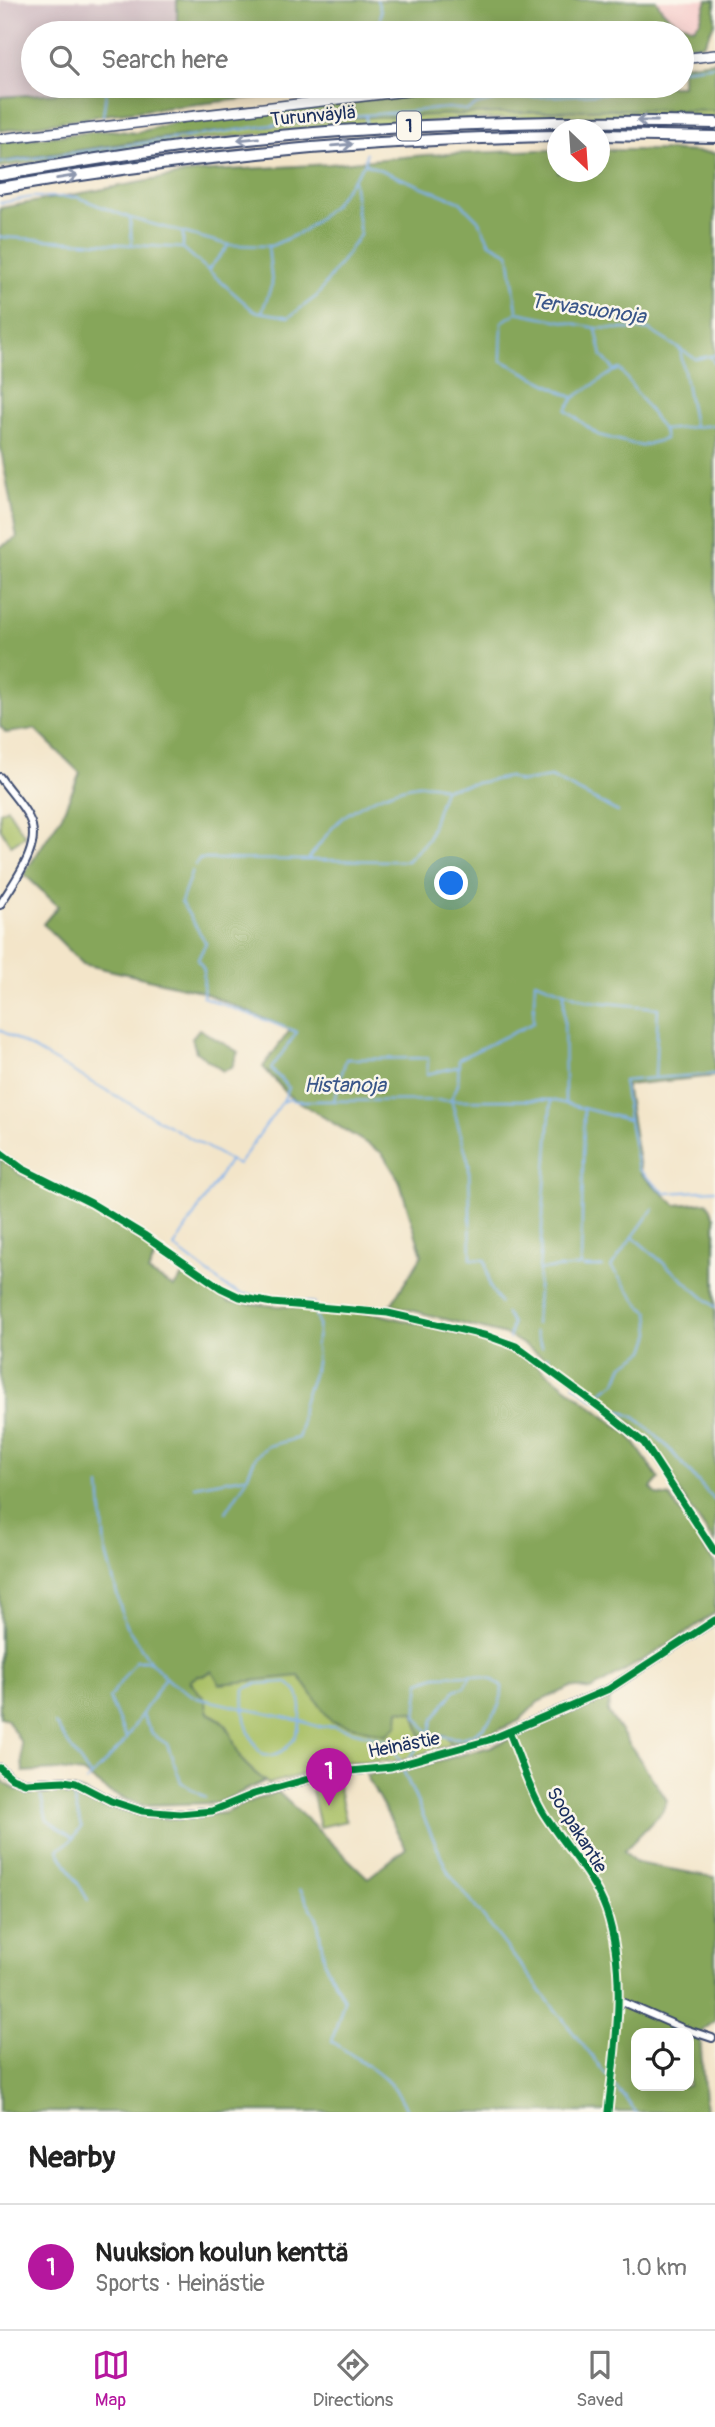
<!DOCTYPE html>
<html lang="en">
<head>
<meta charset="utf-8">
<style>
	:root { --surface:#fff; --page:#f2f2f2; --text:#222; --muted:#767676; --line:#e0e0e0; --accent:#b5179e }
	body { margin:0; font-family:Pangolin,sans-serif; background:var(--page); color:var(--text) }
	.controls { position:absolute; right:21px; bottom:21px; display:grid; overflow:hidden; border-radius:14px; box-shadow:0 4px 18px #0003 }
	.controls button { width:63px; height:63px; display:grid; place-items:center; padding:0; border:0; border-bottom:2px solid var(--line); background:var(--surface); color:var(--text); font:35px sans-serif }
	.compass { position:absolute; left:547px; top:119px; width:63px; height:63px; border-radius:50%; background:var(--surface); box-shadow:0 4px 18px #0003; rotate:155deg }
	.you { position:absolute; left:452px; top:884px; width:24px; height:24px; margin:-18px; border:5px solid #fff; border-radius:50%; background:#1a73e8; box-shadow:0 0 0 10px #1a73e833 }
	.badge { display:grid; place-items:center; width:46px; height:46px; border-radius:50%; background:var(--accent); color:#fff; font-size:23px; font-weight:700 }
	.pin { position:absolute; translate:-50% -58px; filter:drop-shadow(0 2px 4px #0008) }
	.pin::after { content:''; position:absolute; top:37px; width:24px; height:21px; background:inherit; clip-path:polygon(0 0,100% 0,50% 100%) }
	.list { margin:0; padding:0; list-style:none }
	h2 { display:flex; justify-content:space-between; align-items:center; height:91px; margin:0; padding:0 28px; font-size:30px }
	h2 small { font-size:23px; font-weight:400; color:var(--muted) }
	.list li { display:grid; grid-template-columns:46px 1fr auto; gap:21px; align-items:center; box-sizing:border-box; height:126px; padding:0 28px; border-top:2px solid var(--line) }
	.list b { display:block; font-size:26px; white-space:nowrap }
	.list p { margin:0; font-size:23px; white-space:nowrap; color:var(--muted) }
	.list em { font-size:23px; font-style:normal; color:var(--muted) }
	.icon { flex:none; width:38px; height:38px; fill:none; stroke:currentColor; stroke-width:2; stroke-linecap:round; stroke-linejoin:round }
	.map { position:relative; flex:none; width:715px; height:2112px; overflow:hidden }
	.search { position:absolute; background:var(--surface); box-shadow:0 4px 18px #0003; left:21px; right:21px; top:21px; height:77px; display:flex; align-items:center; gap:18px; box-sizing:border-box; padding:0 24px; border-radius:38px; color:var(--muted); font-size:26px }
	.sheet { height:217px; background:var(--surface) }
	nav { display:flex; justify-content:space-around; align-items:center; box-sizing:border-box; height:98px; border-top:2px solid var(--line); background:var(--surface); font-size:19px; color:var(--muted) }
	nav a { display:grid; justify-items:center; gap:4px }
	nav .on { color:var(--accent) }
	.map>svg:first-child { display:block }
	.built { fill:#f7d0ce }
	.industrial { fill:#d2bec4 }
	.green { fill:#a9c065; stroke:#627862; stroke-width:2 }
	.forest { fill:#86a65a; stroke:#506a5c; stroke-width:2; fill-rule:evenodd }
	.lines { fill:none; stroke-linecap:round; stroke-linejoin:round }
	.stream { stroke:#81b2ec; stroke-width:2 }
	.minor-casing { stroke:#3b4a6e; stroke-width:10 }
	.tertiary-casing { stroke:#3b4a6e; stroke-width:11 }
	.secondary-casing { stroke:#3b4a6e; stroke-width:12 }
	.motorway-casing { stroke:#3b4a6e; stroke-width:14 }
	.minor { stroke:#fff; stroke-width:6 }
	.tertiary { stroke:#fff; stroke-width:8 }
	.secondary { stroke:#fff; stroke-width:9 }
	.motorway { stroke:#fff; stroke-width:10 }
	.cycleway-casing { stroke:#fbf7ec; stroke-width:11 }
	.cycleway { stroke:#00873e; stroke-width:7 }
	.oneway { stroke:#8d97ae }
	.labels { text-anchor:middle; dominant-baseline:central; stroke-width:5; stroke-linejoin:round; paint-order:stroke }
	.shield { fill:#fbf7ec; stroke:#5e6b89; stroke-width:2 }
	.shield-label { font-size:18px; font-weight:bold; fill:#1b2f5e }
	.street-label { font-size:19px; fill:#1b2f5e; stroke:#fbf7ec }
	.water-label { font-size:21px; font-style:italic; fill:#3a5689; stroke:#fbf7ec }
</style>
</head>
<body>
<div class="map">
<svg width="715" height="2112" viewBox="0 0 715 2112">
	<rect width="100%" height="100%" fill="#fbf7ec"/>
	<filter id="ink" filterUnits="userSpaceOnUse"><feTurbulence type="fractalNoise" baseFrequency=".0143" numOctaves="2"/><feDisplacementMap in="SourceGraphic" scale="14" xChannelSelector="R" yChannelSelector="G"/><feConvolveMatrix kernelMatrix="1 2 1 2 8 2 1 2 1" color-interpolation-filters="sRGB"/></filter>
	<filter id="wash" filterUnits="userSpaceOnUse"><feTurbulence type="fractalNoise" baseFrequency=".00686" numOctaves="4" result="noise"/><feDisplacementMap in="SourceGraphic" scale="28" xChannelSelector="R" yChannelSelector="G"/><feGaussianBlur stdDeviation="1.57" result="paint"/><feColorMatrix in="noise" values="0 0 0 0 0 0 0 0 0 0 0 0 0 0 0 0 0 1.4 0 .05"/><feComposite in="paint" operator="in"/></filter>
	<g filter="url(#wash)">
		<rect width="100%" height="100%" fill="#f3e5c9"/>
		<!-- built -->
		<path class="built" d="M656 0H707L700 21 694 28 676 22 663 14Z"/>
		<!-- industrial -->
		<path class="industrial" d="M0 0H177V33H33V86H163L0 97Z"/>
		<!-- green -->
		<g class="green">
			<path d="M615 109 715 111V117C475 112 237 128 0 167V162L146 140 346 118Z"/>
			<path d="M7 808 25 836 11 845 0 828V812Z"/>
			<path d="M212 1671 299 1675 332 1721 399 1709 414 1712 422 1739 446 1735 452 1744 400 1761 337 1762 326 1768 268 1784C260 1777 249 1769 243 1761 226 1740 241 1728 208 1713L205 1700 190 1681 197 1676H203Z"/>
			<path d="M338 1784 346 1821 320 1827 312 1790Z"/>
		</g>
		<!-- forest -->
		<g class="forest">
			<path d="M177 0H656C665 17 676 22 694 28L700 21 707 0H715V22L704 44 682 46V33H177Z"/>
			<path d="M715 61V111L615 109 346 118 146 140 0 162V142L110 130 136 133 175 122 485 86H682V65Z"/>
			<path d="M163 86H355L112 114 0 131V97Z"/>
			<path d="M539 150H557L558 172H600V150H662L715 153V1076L626 1085 641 1174 676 1205 707 1202 715 1217V1544L635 1427 545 1358 509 1336 391 1305 422 1255 399 1180 382 1153 289 1096 263 1067 290 1030 200 991 83 964 43 924 58 906 24 874 62 815 80 773 35 729 6 733 0 726V547L17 538 0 444V208L196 172 329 164 425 155Z"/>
			<path d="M199 1029 238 1052 232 1067 223 1071 196 1052 192 1038Z"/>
			<path d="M0 1157 21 1175 88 1205 157 1252 148 1272 174 1287 186 1271 229 1302 378 1314 476 1338 506 1348 536 1364 629 1435 659 1479 651 1488 657 1495 670 1497 715 1564V1613L657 1652 591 1690 571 1687 538 1702 519 1721 490 1734 452 1744 445 1735 422 1739 414 1712 399 1710 398 1724 386 1735 331 1721 299 1676 220 1684 212 1671 202 1676H197L190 1681 205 1700 208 1713C234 1725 229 1735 240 1757 245 1766 257 1774 265 1781L219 1803 141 1805 111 1793 83 1773 58 1770 23 1772 21 1743 7 1719 0 1717Z"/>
			<path d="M610 1695 608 1712 667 1800 662 1812 624 1851 636 1863 715 1877V2021L702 2031 700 2038 706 2112H0V1777L6 1784 17 1790 69 1788 82 1791 119 1810 164 1819 225 1813 251 1801 278 1792 368 1878 406 1848 366 1775 425 1765 493 1746ZM636 2033H689V2086H636Z"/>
		</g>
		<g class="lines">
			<!-- stream -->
			<g class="stream">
				<path d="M377 0 381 11 379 33"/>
				<path d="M682 69 715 65"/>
				<path d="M103 116 107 86"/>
				<path d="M366 123V115"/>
				<path d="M365 162 366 153"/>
				<path d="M0 163 316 119 448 108 467 110 478 104 501 99 611 93 623 86"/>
				<path d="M366 164 460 202 478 220 490 243 509 253 517 310"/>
				<path d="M0 203 32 197H77L130 218 229 245 271 246 304 231 333 205 365 163"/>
				<path d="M130 219 132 245"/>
				<path d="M0 237 183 248 254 311 289 317 317 296 360 235 353 179"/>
				<path d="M183 246V234"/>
				<path d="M208 270 228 246"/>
				<path d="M262 312 272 284 268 246"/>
				<path d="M517 312 502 322 501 360 574 398 566 410 598 435 641 446 665 439 663 430 715 425"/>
				<path d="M517 312 596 328 649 330 696 359 715 355"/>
				<path d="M596 329 602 356 615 371 620 369 663 430"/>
				<path d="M680 349 694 426"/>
				<path d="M710 356 715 364"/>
				<path d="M575 397 614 371"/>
				<path d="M308 859C320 845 333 823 349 813 371 798 418 776 443 788"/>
				<path d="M195 865 199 859 407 861 428 839 444 789 509 777 520 782 551 777 618 812"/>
				<path d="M564 993 565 1102"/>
				<path d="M0 1030 238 1165 283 1101 289 1088 271 1069 297 1032 203 997 204 970 198 959 206 943 181 902 192 871"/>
				<path d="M334 1100 346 1059 428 1058 427 1074 457 1067"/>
				<path d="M551 1100 539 1270 581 1266 584 1110"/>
				<path d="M285 1101 290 1099 295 1101 551 1100 629 1120 638 1169 665 1193"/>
				<path d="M629 1120 623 1081 654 1078"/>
				<path d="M229 1161 174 1247 228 1288 242 1294 315 1303"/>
				<path d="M667 1193 715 1190"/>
				<path d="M633 1237 715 1307"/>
				<path d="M583 1267H602"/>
				<path d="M500 1303 490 1287 485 1260 471 1259 469 1164 451 1099 458 1085 459 1059 533 1023 535 981 588 1001 658 1008 655 1078 715 1074"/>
				<path d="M506 1313 512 1323 509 1339"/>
				<path d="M536 1324 539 1270"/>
				<path d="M535 1331 542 1347"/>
				<path d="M547 1356 553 1370"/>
				<path d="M574 1385 592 1398 616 1382 623 1365 645 1351 651 1333 649 1312 640 1305 611 1267 653 1209"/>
				<path d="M592 1398 636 1418 663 1442 715 1501"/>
				<path d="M100 1486 105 1549 125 1624 150 1661 170 1682 197 1698 301 1721 319 1727 333 1726 390 1741 400 1761"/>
				<path d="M194 1486 245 1477"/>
				<path d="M226 1512 244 1484 256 1456 268 1446 298 1438C304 1426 299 1413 304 1400 309 1382 321 1363 315 1345 319 1335 320 1322 314 1312"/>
				<path d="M287 1682C291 1686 296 1690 298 1694 308 1719 293 1760 262 1755 246 1734 242 1715 244 1689L255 1684Z"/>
				<path d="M142 1715 152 1734 167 1744 181 1782 205 1798"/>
				<path d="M55 1724 90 1776"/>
				<path d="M126 1738 109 1698 136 1661H149"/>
				<path d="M409 1758 430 1734 433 1720 455 1690 464 1687 471 1675 492 1679 502 1687C503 1710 482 1737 458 1738 449 1738 439 1735 430 1734L416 1716 420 1682 436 1676 471 1675"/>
				<path d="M403 1770 448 1872 607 2076"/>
				<path d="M86 1782 122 1745 165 1678"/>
				<path d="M78 1790 73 1795 81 1827 74 1838 58 1850 88 1900"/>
				<path d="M41 1797 47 1820 73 1838"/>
				<path d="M300 1889 317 1918 325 1964 344 2000 332 2041C359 2062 396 2077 407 2112"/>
				<path d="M615 2086 636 2112"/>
			</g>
		</g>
	</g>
	<g filter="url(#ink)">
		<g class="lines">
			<defs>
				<g id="minor">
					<path d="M0 777C9 791 22 803 29 818 44 846 13 882 0 905"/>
					<path d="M0 1152 23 1169 91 1203 144 1235 221 1288 240 1297 272 1303 388 1313 488 1336 516 1346 607 1413 644 1443 715 1552"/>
					<path d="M509 1732C520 1758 528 1787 542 1811 561 1843 594 1876 606 1910 628 1976 615 2045 608 2112"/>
					<path d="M620 2001 682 2028 712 2038"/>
				</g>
				<path id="tertiary" d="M0 1768 12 1778 25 1783 64 1781 76 1783 111 1801 142 1811 180 1814 212 1811 254 1794 330 1773 391 1767 489 1740 609 1689 715 1620"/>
				<g id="secondary">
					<path d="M682 59 715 55"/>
					<path d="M0 139 450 86"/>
				</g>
				<g id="motorway">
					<path d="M600 135 715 137"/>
					<path d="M0 175C70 163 140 151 210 143 378 124 547 119 715 123"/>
					<path d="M0 188C184 156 370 139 558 136"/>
				</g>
			</defs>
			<!-- minor casing -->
			<use href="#minor" class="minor-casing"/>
			<!-- tertiary casing -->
			<use href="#tertiary" class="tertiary-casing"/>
			<!-- secondary casing -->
			<use href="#secondary" class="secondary-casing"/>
			<!-- motorway casing -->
			<use href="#motorway" class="motorway-casing"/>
			<!-- minor -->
			<use href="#minor" class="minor"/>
			<!-- tertiary -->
			<use href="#tertiary" class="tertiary"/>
			<!-- secondary -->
			<use href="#secondary" class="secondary"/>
			<!-- motorway -->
			<use href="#motorway" class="motorway"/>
			<defs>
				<g id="cycleway">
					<path d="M0 1152 23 1169 91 1203 144 1235 221 1288 240 1297 272 1303 388 1313 488 1336 516 1346 607 1413 644 1443 715 1552"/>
					<path d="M509 1732C520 1758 528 1787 542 1811 561 1843 594 1876 606 1910 628 1976 615 2045 608 2112"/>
					<path d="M0 1768 12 1778 25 1783 64 1781 76 1783 111 1801 142 1811 180 1814 212 1811 254 1794 330 1773 391 1767 489 1740 609 1689 715 1620"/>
				</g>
			</defs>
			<!-- cycleway casing -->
			<use href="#cycleway" class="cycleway-casing"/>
			<!-- cycleway -->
			<use href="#cycleway" class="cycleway"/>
		</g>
		<!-- one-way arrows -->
		<defs><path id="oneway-shaft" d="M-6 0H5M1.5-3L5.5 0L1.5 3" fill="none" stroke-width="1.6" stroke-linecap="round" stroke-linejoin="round" transform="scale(1.75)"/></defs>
		<g class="oneway">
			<use href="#oneway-shaft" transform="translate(647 121) rotate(-180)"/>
			<use href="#oneway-shaft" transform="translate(248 139) rotate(174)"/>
			<use href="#oneway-shaft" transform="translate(342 145) rotate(-5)"/>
			<use href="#oneway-shaft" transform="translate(67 177) rotate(-9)"/>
		</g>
	</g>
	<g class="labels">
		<!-- shield labels -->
		<rect class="shield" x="397" y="111.5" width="24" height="29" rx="5"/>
		<g class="shield-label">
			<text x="409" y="126">1</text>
		</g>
		<!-- street labels -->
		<g class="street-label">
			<text transform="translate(313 116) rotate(-5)">Turunväylä</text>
			<text transform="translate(404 1745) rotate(-11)">Heinästie</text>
			<text transform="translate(577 1830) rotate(58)">Soopakantie</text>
		</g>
		<!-- water labels -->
		<g class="water-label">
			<text transform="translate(588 309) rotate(8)">Tervasuonoja</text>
			<text x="345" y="1085">Histanoja</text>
		</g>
	</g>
</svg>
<div class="controls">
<button><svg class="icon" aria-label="locate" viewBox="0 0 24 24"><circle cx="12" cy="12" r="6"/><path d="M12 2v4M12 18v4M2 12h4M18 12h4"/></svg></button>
</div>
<svg class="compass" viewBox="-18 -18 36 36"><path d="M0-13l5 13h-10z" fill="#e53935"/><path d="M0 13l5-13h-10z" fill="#767676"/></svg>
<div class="you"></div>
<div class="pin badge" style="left:329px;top:1806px">1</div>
<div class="search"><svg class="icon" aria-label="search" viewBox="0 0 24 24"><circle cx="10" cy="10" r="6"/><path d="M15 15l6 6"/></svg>Search here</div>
</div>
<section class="sheet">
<h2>Nearby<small></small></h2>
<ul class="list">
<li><span class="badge">1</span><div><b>Nuuksion koulun kenttä</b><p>Sports · Heinästie</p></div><em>1.0 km</em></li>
</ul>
</section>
<nav>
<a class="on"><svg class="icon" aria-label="map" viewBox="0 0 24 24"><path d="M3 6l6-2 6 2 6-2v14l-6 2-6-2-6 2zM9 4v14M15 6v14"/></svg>Map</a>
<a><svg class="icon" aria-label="directions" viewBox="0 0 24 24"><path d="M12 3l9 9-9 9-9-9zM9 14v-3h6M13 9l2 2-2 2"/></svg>Directions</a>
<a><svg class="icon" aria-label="saved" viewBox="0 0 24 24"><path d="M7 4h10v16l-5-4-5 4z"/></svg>Saved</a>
</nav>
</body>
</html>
